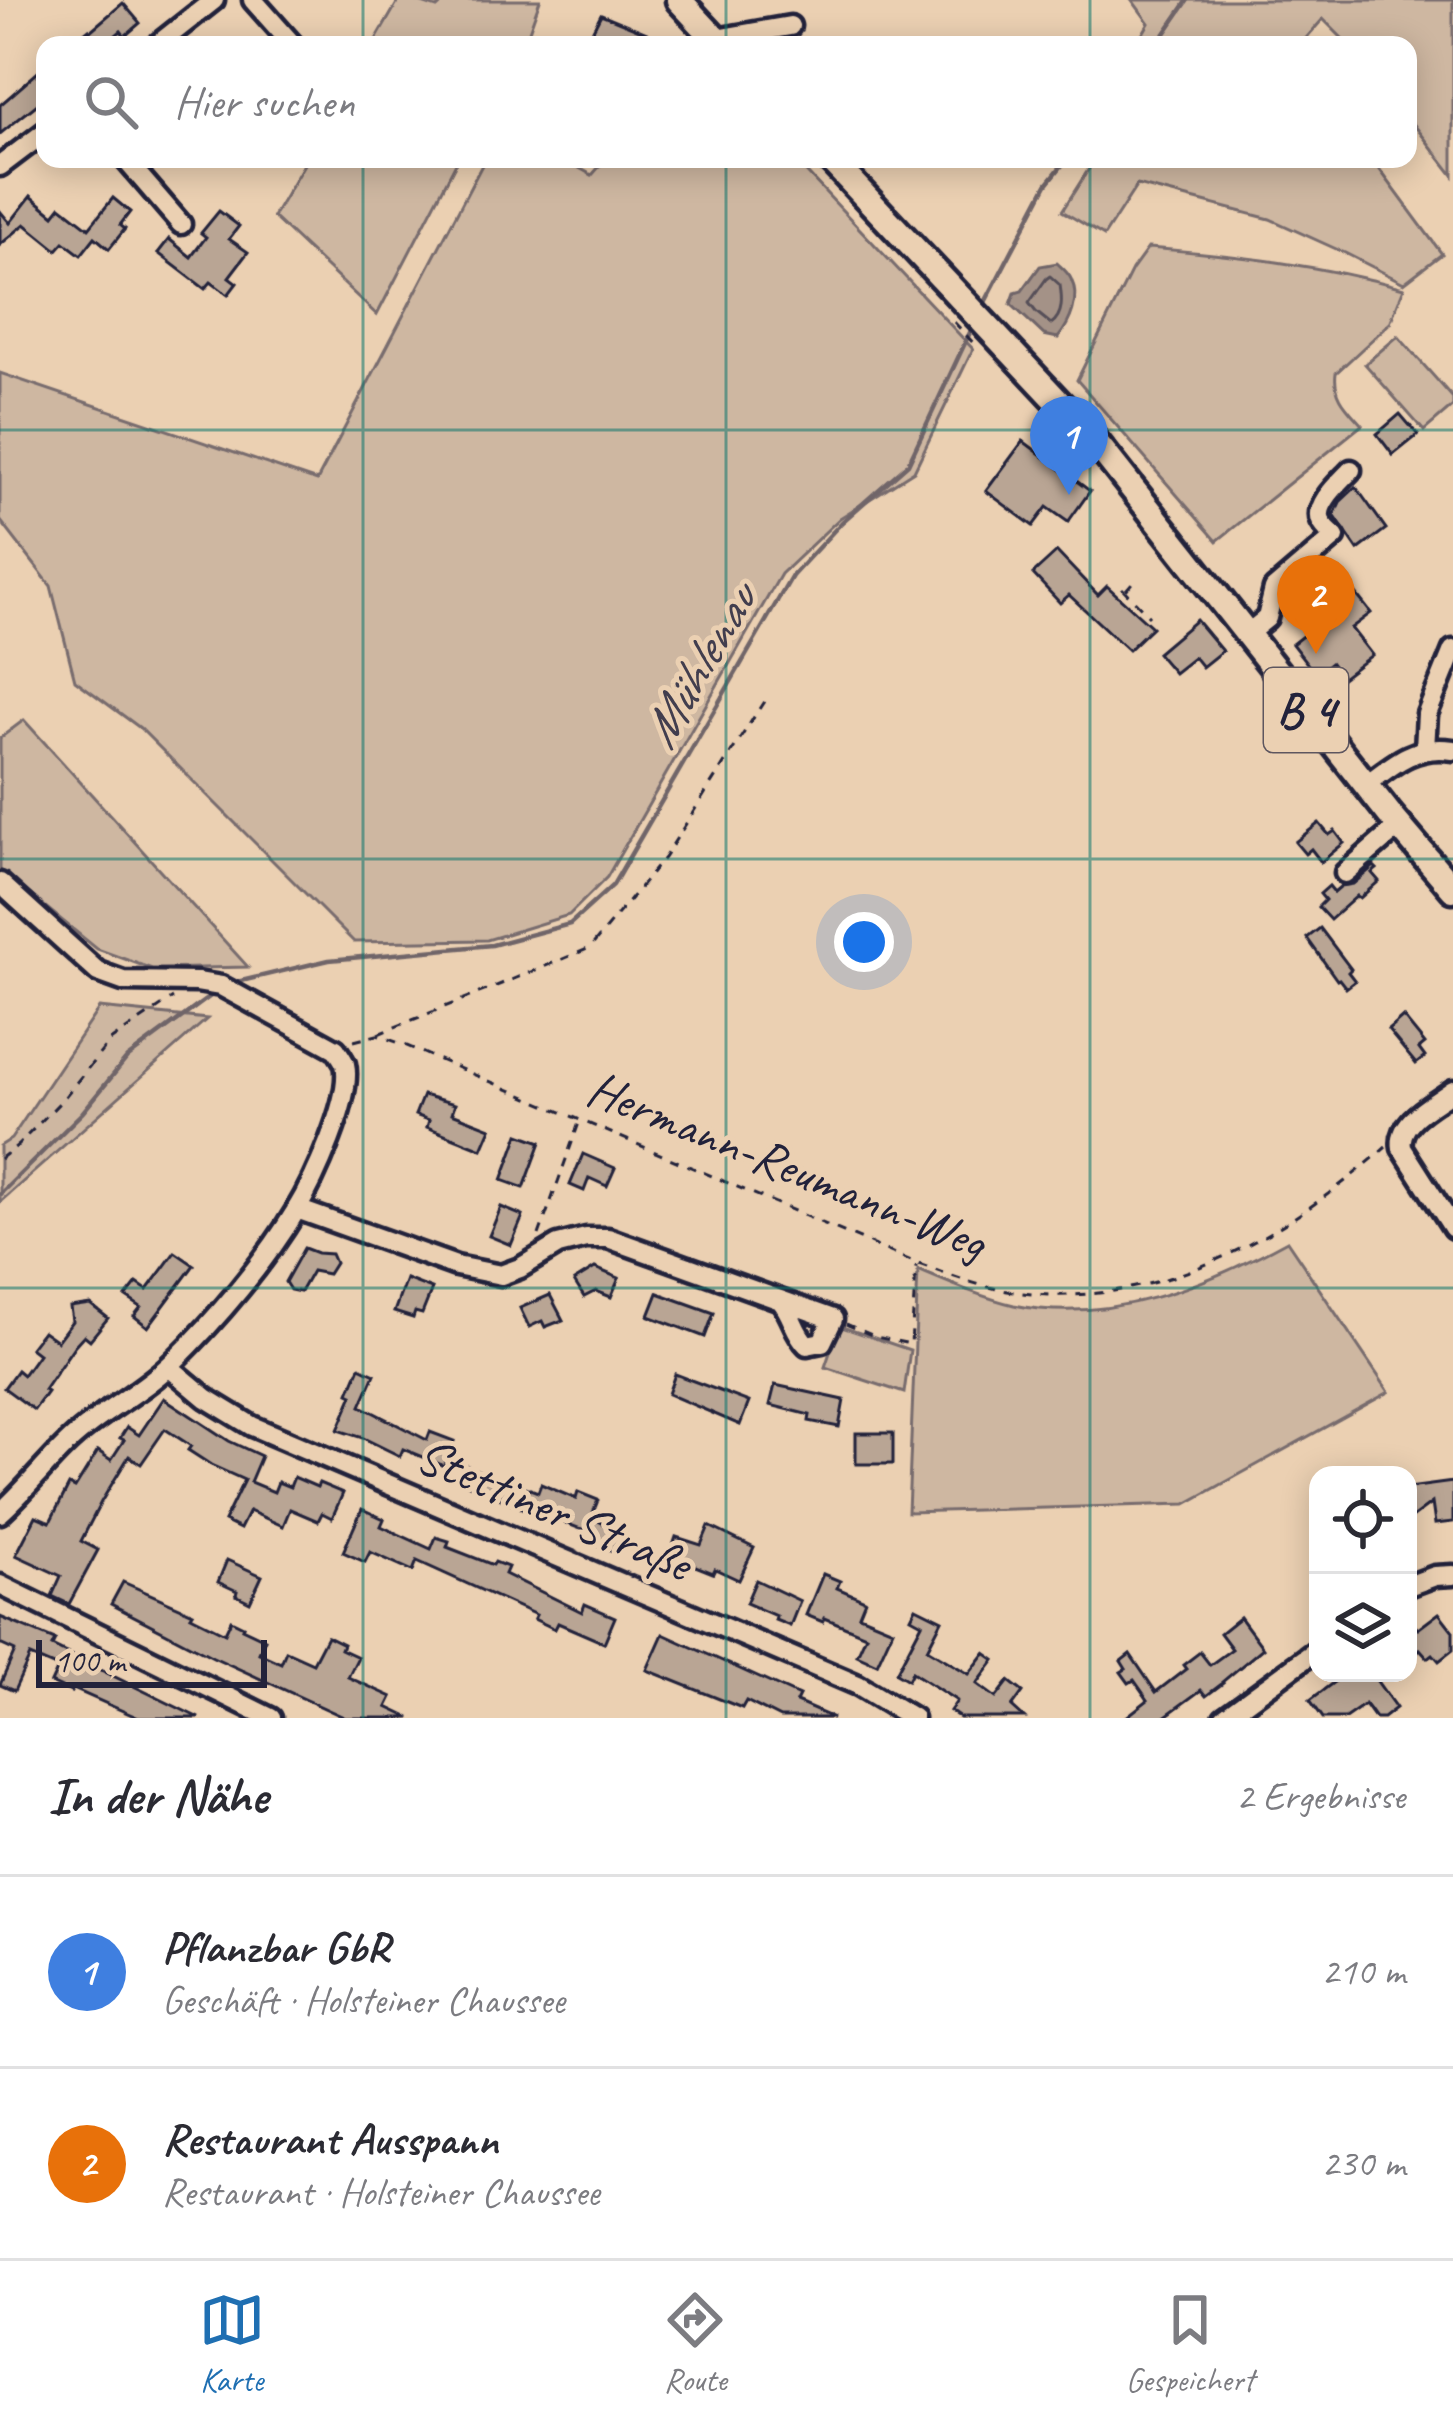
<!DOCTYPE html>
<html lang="de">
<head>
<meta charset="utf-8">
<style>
	:root { --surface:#fff; --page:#f7f7f7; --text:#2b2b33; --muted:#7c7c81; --line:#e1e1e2; --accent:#1f6fb2 }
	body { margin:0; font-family:Caveat,sans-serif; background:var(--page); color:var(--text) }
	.controls { position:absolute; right:36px; bottom:36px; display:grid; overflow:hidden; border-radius:24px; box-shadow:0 6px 30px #0003 }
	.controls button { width:108px; height:108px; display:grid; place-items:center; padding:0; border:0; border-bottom:3px solid var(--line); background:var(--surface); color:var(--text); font:60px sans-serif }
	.scale { position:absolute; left:36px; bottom:30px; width:231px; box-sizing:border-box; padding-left:12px; border:6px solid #22223b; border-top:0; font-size:33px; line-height:42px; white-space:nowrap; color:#22223b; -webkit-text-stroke:9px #ebd0b2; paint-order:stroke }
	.you { position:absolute; left:864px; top:942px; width:42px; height:42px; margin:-30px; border:9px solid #fff; border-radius:50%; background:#1a73e8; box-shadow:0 0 0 18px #1a73e833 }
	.badge { display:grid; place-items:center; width:78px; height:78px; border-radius:50%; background:var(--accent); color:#fff; font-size:39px; font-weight:700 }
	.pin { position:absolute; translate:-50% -99px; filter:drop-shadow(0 3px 6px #0008) }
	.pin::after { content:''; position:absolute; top:63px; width:42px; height:36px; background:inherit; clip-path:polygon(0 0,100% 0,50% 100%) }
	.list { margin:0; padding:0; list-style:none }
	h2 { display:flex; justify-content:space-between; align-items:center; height:156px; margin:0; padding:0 48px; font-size:51px }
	h2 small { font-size:39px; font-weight:400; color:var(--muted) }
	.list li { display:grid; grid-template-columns:78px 1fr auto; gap:36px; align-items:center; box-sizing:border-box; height:192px; padding:0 48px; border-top:3px solid var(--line) }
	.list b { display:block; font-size:45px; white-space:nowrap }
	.list p { margin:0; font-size:39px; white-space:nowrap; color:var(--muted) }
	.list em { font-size:39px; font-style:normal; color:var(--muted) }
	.icon { flex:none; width:66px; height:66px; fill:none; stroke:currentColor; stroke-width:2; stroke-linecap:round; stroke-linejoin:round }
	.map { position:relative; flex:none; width:1453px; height:1718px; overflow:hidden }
	.search { position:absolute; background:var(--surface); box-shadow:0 6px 30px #0003; left:36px; right:36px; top:36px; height:132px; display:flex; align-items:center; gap:30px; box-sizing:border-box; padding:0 42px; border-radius:24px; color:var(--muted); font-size:45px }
	.sheet { height:540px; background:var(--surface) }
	nav { display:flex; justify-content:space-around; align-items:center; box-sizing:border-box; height:168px; border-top:3px solid var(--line); background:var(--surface); font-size:33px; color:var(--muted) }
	nav a { display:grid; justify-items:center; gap:6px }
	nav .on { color:var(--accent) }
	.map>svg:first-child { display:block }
	.green { fill:#ceb7a1; stroke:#786c6e; stroke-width:3 }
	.water { fill:#a49287; stroke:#706569; stroke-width:3 }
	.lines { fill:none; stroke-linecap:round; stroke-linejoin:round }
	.shore { stroke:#564f59; stroke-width:3 }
	.stream { stroke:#706569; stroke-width:4.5 }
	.building { fill:#b9a594; stroke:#22223b; stroke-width:3 }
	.minor-casing { stroke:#22223b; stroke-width:27 }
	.major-casing { stroke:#22223b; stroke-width:33 }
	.path { stroke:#22223b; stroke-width:3; stroke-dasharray:9 9; stroke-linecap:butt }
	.minor { stroke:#ebd0b2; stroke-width:18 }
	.major { stroke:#ebd0b2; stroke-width:24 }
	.grid { fill:none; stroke:#0f766e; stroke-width:3; stroke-opacity:0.55 }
	.labels { text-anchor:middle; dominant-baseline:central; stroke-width:10; stroke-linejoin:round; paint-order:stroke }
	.shield { fill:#ebd0b2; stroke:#5e565f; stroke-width:3 }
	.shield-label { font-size:48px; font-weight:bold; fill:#22223b }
	.street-label { font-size:51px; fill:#22223b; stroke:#ebd0b2 }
	.water-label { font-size:54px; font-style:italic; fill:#423e4e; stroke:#ebd0b2 }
</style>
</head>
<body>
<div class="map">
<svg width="1453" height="1718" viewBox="0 0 1453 1718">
	<rect width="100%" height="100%" fill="#ebd0b2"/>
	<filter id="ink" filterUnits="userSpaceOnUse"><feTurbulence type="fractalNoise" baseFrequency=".00833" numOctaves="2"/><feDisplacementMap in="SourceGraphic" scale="24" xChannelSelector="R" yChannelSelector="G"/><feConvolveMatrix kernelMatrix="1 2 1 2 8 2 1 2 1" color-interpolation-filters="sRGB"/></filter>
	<g filter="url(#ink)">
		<!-- green -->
		<g class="green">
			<path d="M399 0H413L437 8 446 0H540L524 45H373Z"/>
			<path d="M1132 0H1453V175L1408 117V45H1349L1323 19 1300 45H1267L1258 40C1239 51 1217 39 1198 45H1136L1149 23Z"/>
			<path d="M307 159H458L377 315 273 217Z"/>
			<path d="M485 159H563L592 175 606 159H794L973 349 914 471 840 518 781 574 607 877 569 915 487 940 354 942 140 728 75 680 51 586 0 520V373L317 481Z"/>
			<path d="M1095 159H1372L1442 254 1404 283 1345 253 1270 219 1137 185 1104 236 1062 211Z"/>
			<path d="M1148 248C1235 255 1320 265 1404 288L1390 323 1336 373C1333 396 1347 408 1362 425L1217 541 1077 380 1132 270Z"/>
			<path d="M1398 336 1453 398V406L1424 431 1365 364Z"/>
			<path d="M24 720 248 967 152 969 97 949 0 870V738Z"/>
			<path d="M99 1008 207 1019 0 1202V1146L11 1139Z"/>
			<path d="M1287 1241 1389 1392 1186 1504 908 1512 918 1270C949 1283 981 1297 1014 1305 1109 1325 1205 1286 1287 1241Z"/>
			<path d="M839 1326 910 1350 904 1393 825 1367Z"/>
		</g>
		<!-- water -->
		<path class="water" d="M1057 263C1062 268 1068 272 1071 279 1081 299 1070 323 1058 338L1044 335 1011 304 1015 293 1022 291 1040 266Z"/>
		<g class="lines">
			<!-- shore -->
			<path class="shore" d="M1050 276 1060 285C1062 298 1064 315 1051 324L1036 312 1029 303 1046 279Z"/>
			<!-- stream -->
			<g class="stream">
				<path d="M1157 45 1188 0"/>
				<path d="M981 310 1047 184 1067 159"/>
				<path d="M237 982 329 960 492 945 570 924 613 885 792 576 842 522 908 464 973 326"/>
				<path d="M0 1194 82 1113 127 1058 212 995"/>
			</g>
		</g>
		<!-- building -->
		<g class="building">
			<path d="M123 3 140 23 125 36 121 31 104 45H69L89 29 90 31Z"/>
			<path d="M601 14 647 33 641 45H585Z"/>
			<path d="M45 66V98L0 134V105Z"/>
			<path d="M31 196 54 215 61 206 89 228 113 198 130 212 120 225 125 229 109 249 95 237 81 255 64 242 57 250 25 224 0 245V211L10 223Z"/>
			<path d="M219 211 239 226 229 239 248 252 229 277 237 283 228 295 211 282 205 289 158 253 169 239 191 257 206 237 201 233Z"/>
			<path d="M1400 414 1418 435 1393 455 1377 434Z"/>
			<path d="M1023 441 1090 491 1068 522 1047 507 1033 526 986 491Z"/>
			<path d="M1356 487 1386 529 1358 550 1334 515 1340 502Z"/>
			<path d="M1057 552 1098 595 1107 586 1152 627 1128 650 1069 595 1060 603 1033 574Z"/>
			<path d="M1356 594 1371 613 1351 628 1372 655 1342 678 1331 663 1316 675 1292 644Z"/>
			<path d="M1196 620 1222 651 1202 667 1194 657 1174 673 1157 653Z"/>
			<path d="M1319 823 1329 835 1335 831 1344 843 1321 862 1311 849 1305 854 1295 842Z"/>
			<path d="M1374 866 1377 869 1372 873 1379 881 1360 898 1357 896 1330 920 1318 907 1325 900 1320 894 1329 886 1334 892 1341 886 1353 884Z"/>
			<path d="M1320 928 1351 969 1348 972 1355 981 1346 988 1339 979 1337 980 1307 938Z"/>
			<path d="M1403 1017 1425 1044 1419 1049 1425 1057 1416 1064 1388 1030Z"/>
			<path d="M423 1095 455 1104 452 1113 491 1128 482 1149 427 1127 429 1120 415 1115Z"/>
			<path d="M519 1134 541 1142 524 1188 502 1180Z"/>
			<path d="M583 1154 615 1168 607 1186 589 1178 584 1191 570 1185Z"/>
			<path d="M501 1207 523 1216 511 1245 489 1236Z"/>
			<path d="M304 1248 317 1253 331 1254 335 1263 328 1274 312 1271 300 1292 290 1290 285 1282Z"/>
			<path d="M175 1252 194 1265 148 1327 134 1316 141 1307 126 1297 137 1283 147 1290Z"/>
			<path d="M595 1268 619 1278 611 1297 596 1291 584 1297 574 1281Z"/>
			<path d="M406 1279 432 1289 422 1314 415 1312 413 1318 394 1312Z"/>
			<path d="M658 1293 714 1313 705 1337 649 1316Z"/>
			<path d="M550 1295 563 1320 545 1327 542 1321 529 1327 520 1308Z"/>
			<path d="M90 1304 108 1318 90 1340 84 1335 75 1345 44 1390 47 1392 34 1410 4 1388 17 1370 23 1375 38 1354 30 1348 43 1331 57 1341 72 1321 70 1307Z"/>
			<path d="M360 1367 375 1374 361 1406 427 1440 430 1432 454 1441 444 1466 403 1449 400 1456 363 1438 338 1430 353 1395 349 1393Z"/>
			<path d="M675 1374 749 1402 740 1425 668 1394Z"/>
			<path d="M775 1385 844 1400 839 1427 809 1421 810 1415 770 1405Z"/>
			<path d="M164 1398 229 1441 261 1456 250 1482 274 1492 278 1482 290 1487 294 1477 317 1487 319 1483 343 1493 332 1518 322 1513 318 1521 290 1509 283 1526 249 1511 240 1529 224 1521 244 1480 211 1465 188 1450 191 1446 165 1429 141 1464 129 1456 101 1502 81 1541 98 1550 69 1604 52 1596 61 1576 16 1555 36 1516 50 1522 69 1485 75 1488 98 1451 111 1460 124 1440 120 1438 127 1427 139 1435Z"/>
			<rect x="856" y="1433" width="37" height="31"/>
			<path d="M466 1465 503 1482 504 1479 538 1492 541 1484 576 1499 578 1492 598 1500 591 1518 625 1533 616 1553 596 1544 599 1536 550 1517 549 1520 460 1481Z"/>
			<path d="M1453 1482V1522L1435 1524 1432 1503 1408 1521V1488Z"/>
			<path d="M362 1509 384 1519 381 1526 431 1549 436 1537 449 1541 447 1547 493 1565 495 1562 508 1567 505 1574 582 1612 585 1604 615 1617 604 1643 558 1623 555 1629 534 1619 536 1615 417 1561 413 1571 370 1552 365 1562 343 1552Z"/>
			<path d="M709 1526 754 1548 739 1580 715 1569 713 1573 683 1561 679 1574 665 1569 676 1537 701 1545Z"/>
			<path d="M227 1560 262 1576 250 1602 236 1595 237 1591 218 1582Z"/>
			<path d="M823 1574 840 1581 837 1588 865 1600 859 1615 893 1629 877 1664 857 1655 866 1635 825 1618 823 1622 806 1615Z"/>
			<path d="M756 1580 800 1601 790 1626 775 1620 776 1616 746 1603Z"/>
			<path d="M123 1582 193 1613 191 1616 225 1633 231 1620 243 1626 242 1628 265 1639 259 1653 281 1663 286 1651 313 1663 327 1636 343 1644 341 1649 358 1657 348 1677 392 1697 387 1707 410 1718H346L213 1657 111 1604Z"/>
			<path d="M916 1607 942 1620 927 1649 969 1674 985 1653 995 1660 977 1684 996 1698 1009 1681 1023 1692 1012 1707 1024 1718H960L950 1711 957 1701 912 1672 908 1680 896 1673 922 1623 911 1617Z"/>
			<path d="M1439 1613 1453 1631V1650L1439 1661 1433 1654 1428 1658 1420 1649 1408 1660V1633L1416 1627 1418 1629Z"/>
			<path d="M0 1617 55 1640 52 1646 199 1718H139L73 1689 71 1692 51 1683 58 1668 30 1656 14 1691 0 1685 15 1651 0 1644Z"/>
			<path d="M1240 1617 1263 1648 1222 1682 1223 1683 1206 1696 1201 1690 1163 1718H1125L1148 1700 1134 1680 1129 1683 1121 1672 1126 1669 1121 1661 1130 1654 1156 1692 1186 1669 1183 1665 1200 1652 1210 1665 1232 1649 1220 1633Z"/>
			<path d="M663 1634 775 1685 799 1696 796 1702 833 1718H780L746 1701 742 1708 647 1670Z"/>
			<path d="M1346 1673H1371L1396 1708 1383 1718H1375L1365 1704 1345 1718H1323L1310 1700Z"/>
		</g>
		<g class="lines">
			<defs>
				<g id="minor">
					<path d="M253 0 293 45"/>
					<path d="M716 39 790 26"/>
					<path d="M157 45 214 0"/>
					<path d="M125 159 181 224"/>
					<path d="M0 166 45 132"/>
					<path d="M1246 635 1267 618 1274 589 1335 537C1330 532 1324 528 1321 521 1314 504 1340 482 1351 470"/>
					<path d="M1425 749 1427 714 1453 650"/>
					<path d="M1366 785C1394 763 1416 744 1453 750"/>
					<path d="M1345 873 1399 826"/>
					<path d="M0 883 98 972 123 981 197 982 221 986 336 1049C339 1054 343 1059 345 1064 353 1097 313 1183 295 1212 265 1262 216 1320 173 1362 143 1392 102 1411 71 1440 46 1463 25 1491 0 1513"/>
					<path d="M1453 1090C1433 1105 1397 1121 1402 1148L1453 1228"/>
					<path d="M297 1209 456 1266 501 1275 520 1268 558 1245 586 1238H608L833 1319 822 1342 807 1345C794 1332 793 1316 781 1301"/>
					<path d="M169 1367 206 1398 252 1426 858 1685 913 1718"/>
					<path d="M0 1585 271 1718"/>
					<path d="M1408 1586 1435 1576 1453 1575"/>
					<path d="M1224 1718 1318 1649"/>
				</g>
				<g id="major">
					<path d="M679 0 721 45"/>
					<path d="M830 159 1094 440 1390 815 1453 889"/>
				</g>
			</defs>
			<!-- minor casing -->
			<use href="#minor" class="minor-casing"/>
			<!-- major casing -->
			<use href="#major" class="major-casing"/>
			<!-- path -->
			<g class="path">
				<path d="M954 322 977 347"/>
				<path d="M1122 588 1149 616"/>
				<path d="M1126 590 1137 577"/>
				<path d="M378 1034 590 948 664 858 768 695"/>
				<path d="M354 1041 377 1035 402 1044 916 1263C951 1276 985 1289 1022 1293 1160 1309 1287 1235 1386 1147"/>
				<path d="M0 1159 18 1145 63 1099 110 1041 173 998"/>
				<path d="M539 1235 580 1120"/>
				<path d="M846 1324 876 1337 911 1344 916 1266"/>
			</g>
			<!-- minor -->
			<use href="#minor" class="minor"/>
			<!-- major -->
			<use href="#major" class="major"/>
		</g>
	</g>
	<!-- grid -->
	<path class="grid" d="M363 0V45M726 0V45M1090 0V45M363 159V1718M726 159V1718M1090 159V1718M0 430H1453M0 859H1453M0 1288H1453"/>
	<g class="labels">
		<!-- shield labels -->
		<rect class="shield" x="1264" y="668" width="84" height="84" rx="9"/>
		<g class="shield-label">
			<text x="1306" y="710">B 4</text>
		</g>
		<!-- street labels -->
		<g class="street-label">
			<text transform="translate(787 1165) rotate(22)">Hermann-Reumann-Weg</text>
			<text transform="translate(554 1509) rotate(23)">Stettiner Straße</text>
		</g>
		<!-- water labels -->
		<g class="water-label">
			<text transform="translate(698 666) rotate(-60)">Mühlenau</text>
		</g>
	</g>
</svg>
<div class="controls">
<button><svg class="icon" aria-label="locate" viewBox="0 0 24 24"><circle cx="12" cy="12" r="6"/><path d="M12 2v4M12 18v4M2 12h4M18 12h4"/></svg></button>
<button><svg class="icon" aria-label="layers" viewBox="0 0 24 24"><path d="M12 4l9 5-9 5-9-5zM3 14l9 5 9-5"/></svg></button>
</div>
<div class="scale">100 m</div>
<div class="you"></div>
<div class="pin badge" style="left:1069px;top:495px;background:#3f7fe0">1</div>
<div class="pin badge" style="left:1316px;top:654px;background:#e8710a">2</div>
<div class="search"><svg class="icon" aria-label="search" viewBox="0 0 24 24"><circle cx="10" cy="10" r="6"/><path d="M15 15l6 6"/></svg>Hier suchen</div>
</div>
<section class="sheet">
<h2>In der Nähe<small>2 Ergebnisse</small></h2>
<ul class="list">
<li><span class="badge" style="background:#3f7fe0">1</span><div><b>Pflanzbar GbR</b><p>Geschäft · Holsteiner Chaussee</p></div><em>210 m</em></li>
<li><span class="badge" style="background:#e8710a">2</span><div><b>Restaurant Ausspann</b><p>Restaurant · Holsteiner Chaussee</p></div><em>230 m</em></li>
</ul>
</section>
<nav>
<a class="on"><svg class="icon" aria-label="map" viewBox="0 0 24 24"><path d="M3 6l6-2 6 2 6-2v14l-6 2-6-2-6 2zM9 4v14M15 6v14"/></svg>Karte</a>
<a><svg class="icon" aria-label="directions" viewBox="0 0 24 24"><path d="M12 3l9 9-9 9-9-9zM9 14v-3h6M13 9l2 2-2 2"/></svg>Route</a>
<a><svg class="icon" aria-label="saved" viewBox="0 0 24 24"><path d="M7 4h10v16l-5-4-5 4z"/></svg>Gespeichert</a>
</nav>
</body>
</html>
